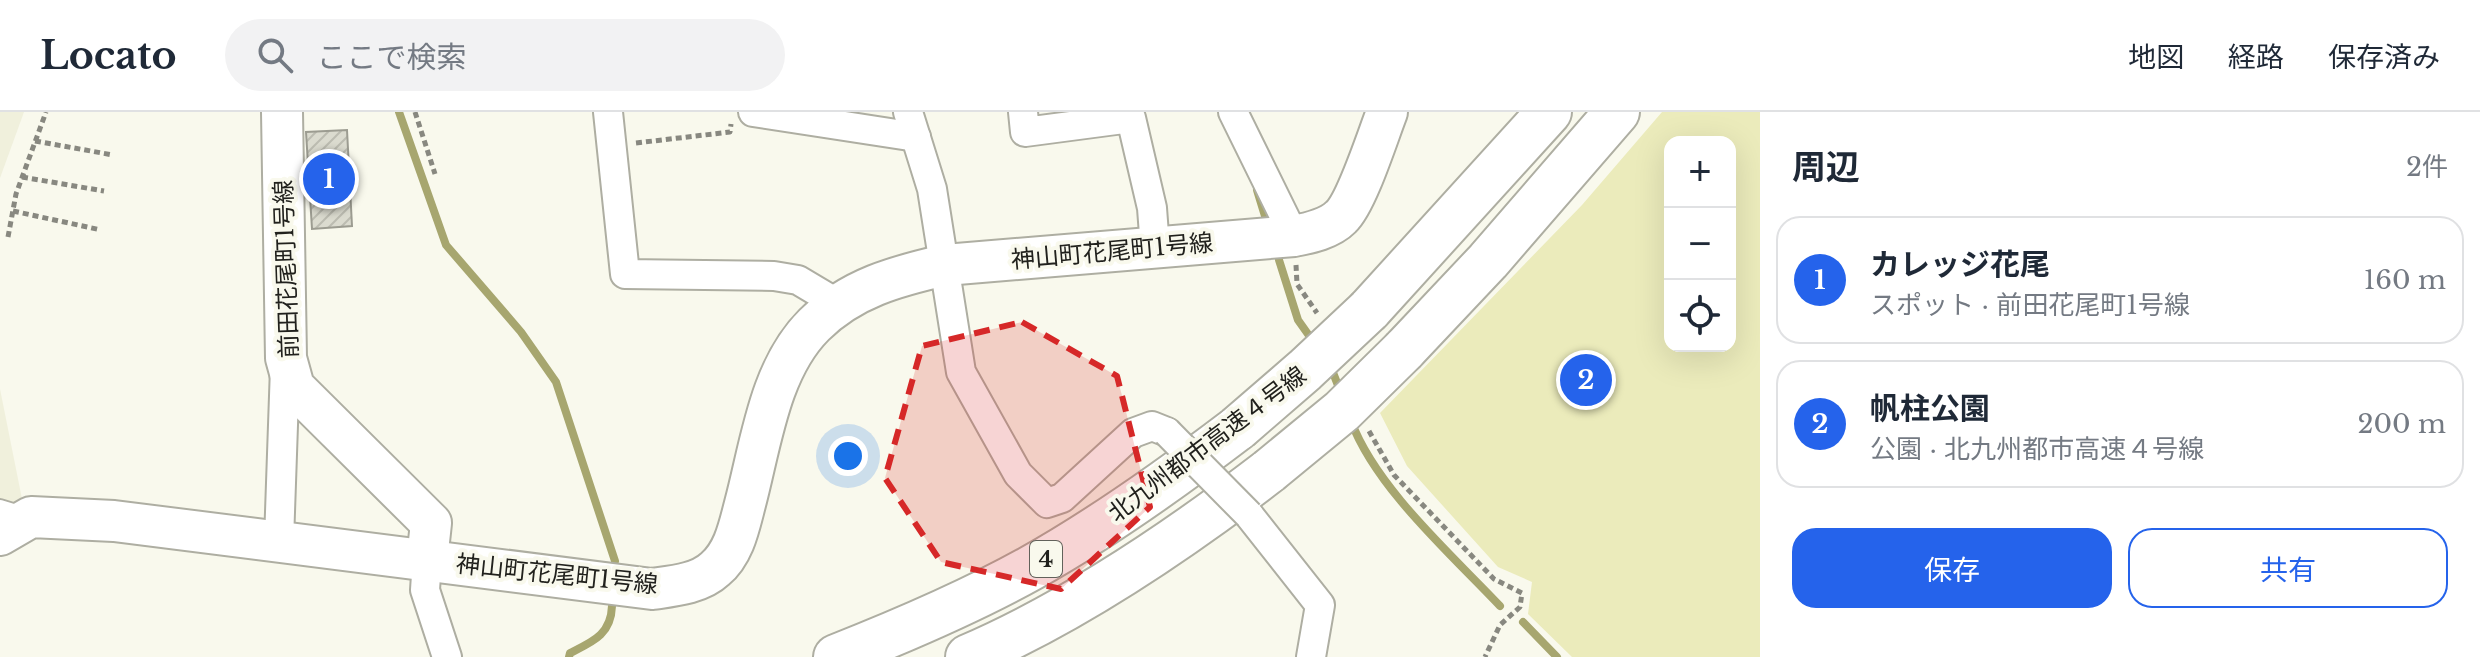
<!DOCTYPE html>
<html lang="ja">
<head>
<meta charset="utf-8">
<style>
	:root { --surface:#fff; --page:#f2f2f3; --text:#1f2937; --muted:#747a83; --line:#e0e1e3; --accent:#2563eb }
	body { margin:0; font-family:"Libre Baskerville","Noto Sans JP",serif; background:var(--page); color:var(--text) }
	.controls { position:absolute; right:24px; top:24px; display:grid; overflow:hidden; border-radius:16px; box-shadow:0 8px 32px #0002 }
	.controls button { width:72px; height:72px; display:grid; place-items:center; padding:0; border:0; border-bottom:2px solid var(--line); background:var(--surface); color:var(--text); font:40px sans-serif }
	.you { position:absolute; left:848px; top:344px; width:28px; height:28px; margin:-20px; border:6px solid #fff; border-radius:50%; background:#1a73e8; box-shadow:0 0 0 12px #1a73e833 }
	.badge { display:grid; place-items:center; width:52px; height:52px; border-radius:50%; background:var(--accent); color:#fff; font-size:26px; font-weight:700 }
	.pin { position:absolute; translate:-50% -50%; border:4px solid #fff; box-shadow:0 2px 8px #0006 }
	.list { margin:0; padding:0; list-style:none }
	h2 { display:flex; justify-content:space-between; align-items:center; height:104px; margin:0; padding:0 32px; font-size:34px }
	h2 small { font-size:26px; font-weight:400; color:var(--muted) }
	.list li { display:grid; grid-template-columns:52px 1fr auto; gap:24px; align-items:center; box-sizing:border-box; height:128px; margin:0 16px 16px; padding:0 16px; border:2px solid var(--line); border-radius:24px }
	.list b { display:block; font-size:30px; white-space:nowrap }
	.list p { margin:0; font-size:26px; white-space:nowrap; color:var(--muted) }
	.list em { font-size:26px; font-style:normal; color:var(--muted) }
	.actions { display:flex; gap:16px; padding:24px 32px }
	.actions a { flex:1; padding:18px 0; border:2px solid var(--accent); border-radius:24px; text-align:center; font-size:28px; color:var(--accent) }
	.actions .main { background:var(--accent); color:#fff }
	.icon { flex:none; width:44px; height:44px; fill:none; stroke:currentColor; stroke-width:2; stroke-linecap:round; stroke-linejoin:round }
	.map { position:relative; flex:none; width:1760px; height:545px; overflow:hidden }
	header { display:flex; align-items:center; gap:48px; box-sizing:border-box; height:112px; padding:0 40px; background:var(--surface); border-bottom:2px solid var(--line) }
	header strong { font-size:38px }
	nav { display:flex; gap:44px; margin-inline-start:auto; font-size:28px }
	.search { width:560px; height:72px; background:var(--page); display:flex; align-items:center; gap:20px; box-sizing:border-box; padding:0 28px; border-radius:44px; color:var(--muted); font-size:30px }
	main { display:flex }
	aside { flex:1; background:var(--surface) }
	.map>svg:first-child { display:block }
	.built { fill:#f0f0dc }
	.green { fill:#ebebbb; fill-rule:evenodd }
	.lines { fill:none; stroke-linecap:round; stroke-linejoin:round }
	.stream { stroke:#a7a66f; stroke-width:8 }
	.building { fill:url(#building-hatch); stroke:#9c9c91; stroke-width:2 }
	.lane-casing { stroke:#aeaea2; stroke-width:18 }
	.street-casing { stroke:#aeaea2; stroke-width:32 }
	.secondary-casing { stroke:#aeaea2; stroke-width:44 }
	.highway-casing { stroke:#aeaea2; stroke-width:48 }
	.path { stroke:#888880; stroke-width:5; stroke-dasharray:6 4; stroke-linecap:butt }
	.lane { stroke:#fff; stroke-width:14 }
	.street { stroke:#fff; stroke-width:28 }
	.secondary { stroke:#fff; stroke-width:40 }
	.highway { stroke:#fff; stroke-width:44 }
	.street-bridge-casing { stroke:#aeaea2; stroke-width:32; stroke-linecap:butt }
	.highway-bridge-casing { stroke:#aeaea2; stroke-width:48; stroke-linecap:butt }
	.street-bridge { stroke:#fff; stroke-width:28 }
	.highway-bridge { stroke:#fff; stroke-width:44 }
	.marked { fill:#d62828; fill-opacity:0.2; stroke:#d62828; stroke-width:6; stroke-dasharray:16 10; stroke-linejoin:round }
	.labels { text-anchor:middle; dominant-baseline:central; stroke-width:8; stroke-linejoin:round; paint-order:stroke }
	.shield { fill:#f9f9ed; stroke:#62625b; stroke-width:2 }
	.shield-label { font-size:22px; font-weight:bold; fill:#21211d }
	.street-label { font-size:24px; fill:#21211d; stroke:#f9f9ed }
</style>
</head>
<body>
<header>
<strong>Locato</strong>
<div class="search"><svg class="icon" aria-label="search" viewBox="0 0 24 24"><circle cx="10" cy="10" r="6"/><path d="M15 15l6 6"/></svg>ここで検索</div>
<nav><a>地図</a><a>経路</a><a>保存済み</a></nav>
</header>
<main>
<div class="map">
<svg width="1760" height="545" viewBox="0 0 1760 545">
	<defs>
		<pattern id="building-hatch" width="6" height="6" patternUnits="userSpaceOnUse" patternTransform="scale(2)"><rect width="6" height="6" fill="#dbdbcf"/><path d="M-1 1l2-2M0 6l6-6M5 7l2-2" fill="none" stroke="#bcbcb1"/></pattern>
	</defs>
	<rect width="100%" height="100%" fill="#f9f9ed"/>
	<!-- built -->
	<g class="built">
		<path d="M0 0H24L0 66Z"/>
		<path d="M0 277 24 397 0 409Z"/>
	</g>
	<!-- green -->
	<path class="green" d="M1662 0H1760V545H1572L1528 502 1532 470 1498 455 1407 354 1380 301 1582 93ZM1670 30H1730V234H1670Z"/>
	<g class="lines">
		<!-- stream -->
		<g class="stream">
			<path d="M399 0 446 133 521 220 556 270 615 449"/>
			<path d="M1257 78 1265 104"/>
			<path d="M1279 148 1298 208 1315 232"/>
			<path d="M1330 253 1341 281"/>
			<path d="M1351 309C1376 376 1451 442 1500 494"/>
			<path d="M1523 510 1557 545"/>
			<path d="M569 545 570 541C592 530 611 523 612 494"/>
		</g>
	</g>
	<!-- building -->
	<path class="building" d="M347 18 352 114 312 117 306 20Z"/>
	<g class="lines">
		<defs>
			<path id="lane" d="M0 395 23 402"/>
			<g id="street">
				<path d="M608 0 625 162 774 164 798 168 840 193"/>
				<path d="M753 0 916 25"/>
				<path d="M908 0 932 77 961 260 1018 362 1047 391 1062 386 1133 321 1152 314 1167 320"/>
				<path d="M1023 0 1025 20 1131 6 1152 96 1155 136"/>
				<path d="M1233 0 1294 124"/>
				<path d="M1249 403 1320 493 1311 545"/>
				<path d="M279 429 285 255"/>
				<path d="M427 448 425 478 447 545"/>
			</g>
			<g id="secondary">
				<path d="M282 0 286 246 294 275 431 411 427 448"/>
				<path d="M0 423 31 405 114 409 652 477C673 474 699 472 715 457 734 441 739 415 745 392 761 332 769 258 814 213 851 176 897 164 945 153L1294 124C1310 121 1329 117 1341 105 1357 90 1378 23 1387 0"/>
			</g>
			<g id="highway">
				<path d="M1369 198 1549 0"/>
				<path d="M1404 238 1488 149 1617 0"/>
				<path d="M836 545C902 519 968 491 1031 456 1104 415 1171 367 1238 316"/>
				<path d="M968 545C1073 500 1179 428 1269 359"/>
			</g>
		</defs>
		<!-- lane casing -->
		<use href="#lane" class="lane-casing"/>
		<!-- street casing -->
		<use href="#street" class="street-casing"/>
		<!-- secondary casing -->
		<use href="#secondary" class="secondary-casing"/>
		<!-- highway casing -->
		<use href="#highway" class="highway-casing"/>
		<!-- path -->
		<g class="path">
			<path d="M415 0 435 62"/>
			<path d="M35 29 113 43"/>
			<path d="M636 31 730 20 731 12"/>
			<path d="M22 65 104 79"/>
			<path d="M13 99 101 118"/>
			<path d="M8 125 16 82 46 0"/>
			<path d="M1296 153 1297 172 1317 201"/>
			<path d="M1369 319 1394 363 1494 467 1522 481 1520 495 1500 513 1485 545"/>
		</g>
		<!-- lane -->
		<use href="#lane" class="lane"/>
		<!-- street -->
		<use href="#street" class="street"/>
		<!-- secondary -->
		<use href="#secondary" class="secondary"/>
		<!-- highway -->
		<use href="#highway" class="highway"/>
		<defs>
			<path id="street-bridge" d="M1167 320 1249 403"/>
			<g id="highway-bridge">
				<path d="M1238 316 1305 258 1369 198"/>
				<path d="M1269 359 1342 299 1404 238"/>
			</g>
		</defs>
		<!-- street-bridge casing -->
		<use href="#street-bridge" class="street-bridge-casing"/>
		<!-- highway-bridge casing -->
		<use href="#highway-bridge" class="highway-bridge-casing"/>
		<!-- street-bridge -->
		<use href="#street-bridge" class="street-bridge"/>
		<!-- highway-bridge -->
		<use href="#highway-bridge" class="highway-bridge"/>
	</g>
	<!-- marked area -->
	<path class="marked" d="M1022 210 1117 264 1150 395 1061 477 941 450 885 366 922 234Z"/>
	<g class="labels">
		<!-- shield labels -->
		<rect class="shield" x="1030" y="429" width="32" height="36" rx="6"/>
		<g class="shield-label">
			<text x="1046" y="447">4</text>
		</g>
		<!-- street labels -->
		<g class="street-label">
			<text transform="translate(1112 139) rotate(-5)">神山町花尾町1号線</text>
			<text transform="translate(286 157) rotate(-92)">前田花尾町1号線</text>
			<text transform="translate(1207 332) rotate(-37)">北九州都市高速４号線</text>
			<text transform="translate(557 462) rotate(6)">神山町花尾町1号線</text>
		</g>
	</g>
</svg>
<div class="controls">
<button>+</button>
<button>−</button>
<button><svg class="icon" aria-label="locate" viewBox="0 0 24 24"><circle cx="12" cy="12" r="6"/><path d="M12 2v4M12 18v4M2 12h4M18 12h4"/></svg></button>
</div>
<div class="you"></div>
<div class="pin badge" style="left:329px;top:67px">1</div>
<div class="pin badge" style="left:1586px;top:268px">2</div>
</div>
<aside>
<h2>周辺<small>2件</small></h2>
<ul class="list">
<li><span class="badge">1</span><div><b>カレッジ花尾</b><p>スポット · 前田花尾町1号線</p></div><em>160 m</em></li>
<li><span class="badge">2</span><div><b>帆柱公園</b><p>公園 · 北九州都市高速４号線</p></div><em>200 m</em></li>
</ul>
<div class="actions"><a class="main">保存</a><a>共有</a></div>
</aside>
</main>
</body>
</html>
